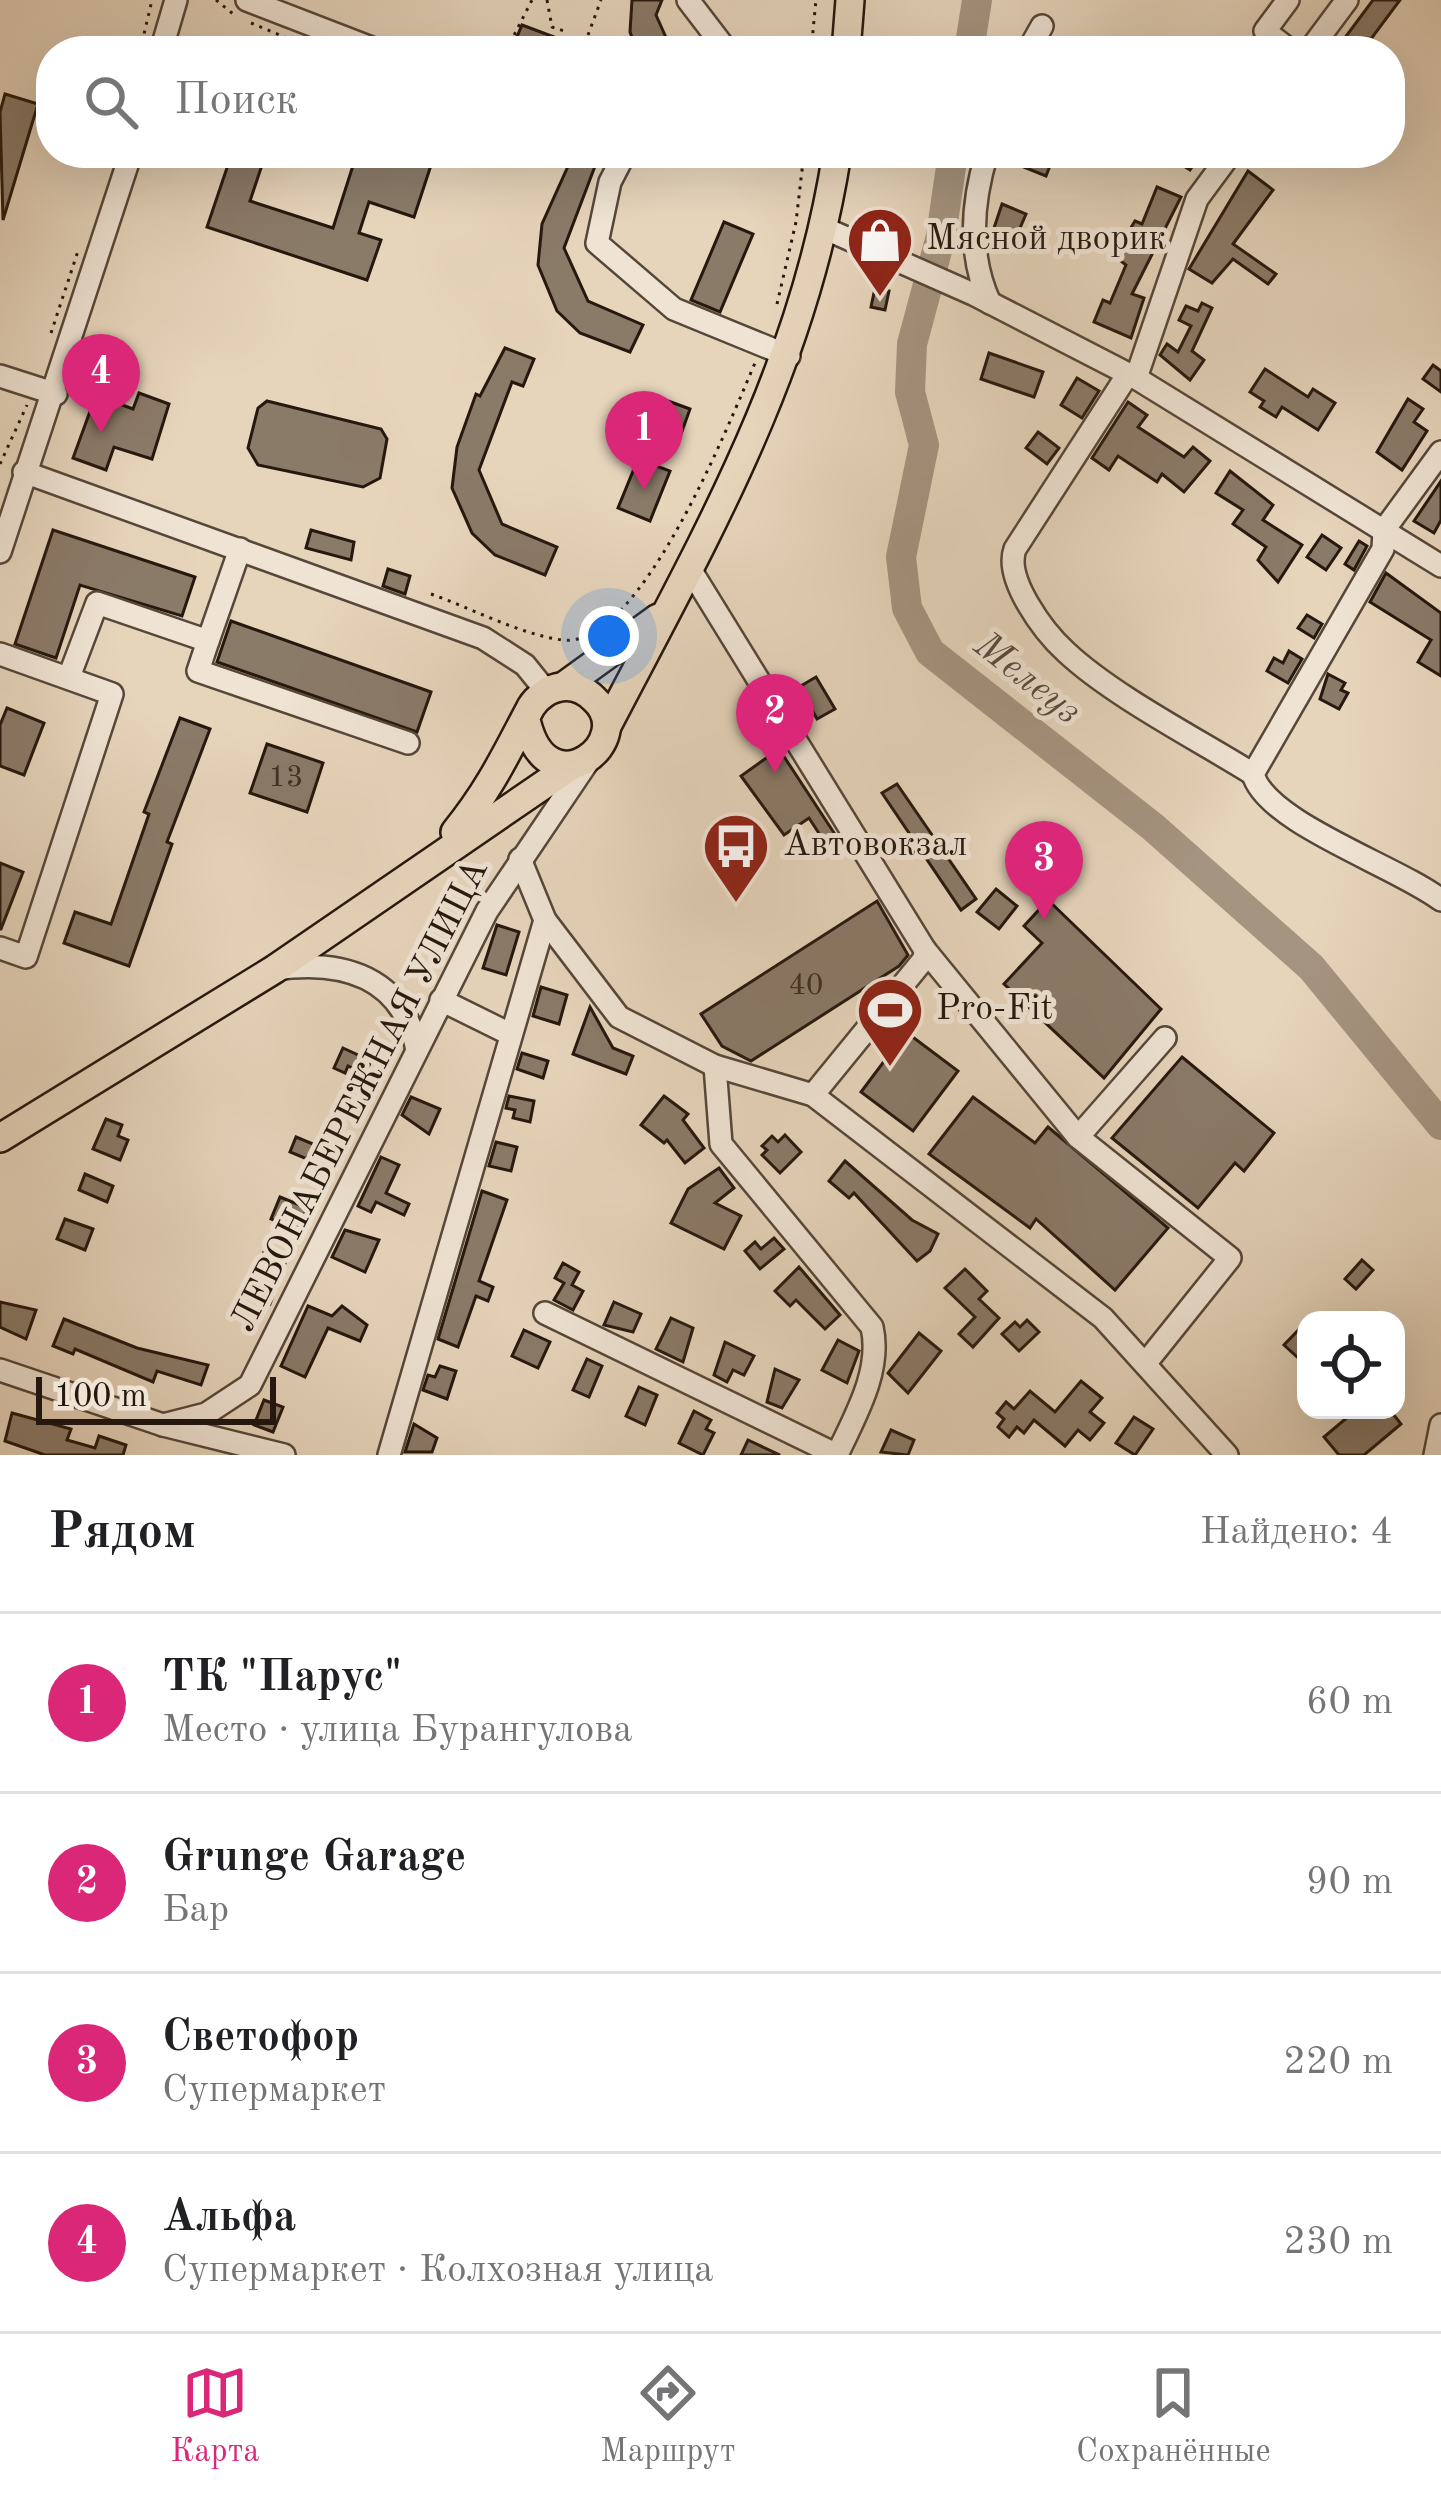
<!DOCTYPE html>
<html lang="ru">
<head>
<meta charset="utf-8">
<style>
	:root { --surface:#fff; --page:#f2f2f2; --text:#202124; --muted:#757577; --line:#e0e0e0; --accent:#db2777 }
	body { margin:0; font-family:"Old Standard TT",serif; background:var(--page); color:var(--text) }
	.controls { position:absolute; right:36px; bottom:36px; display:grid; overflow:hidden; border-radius:24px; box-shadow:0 12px 48px #0002 }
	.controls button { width:108px; height:108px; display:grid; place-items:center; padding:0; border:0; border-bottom:3px solid var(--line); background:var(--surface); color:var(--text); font:60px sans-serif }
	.scale { position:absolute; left:36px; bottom:30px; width:240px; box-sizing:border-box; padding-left:12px; border:6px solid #26180e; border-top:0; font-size:33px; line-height:42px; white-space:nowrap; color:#26180e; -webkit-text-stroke:9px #efe3d3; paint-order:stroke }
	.you { position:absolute; left:609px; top:636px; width:42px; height:42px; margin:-30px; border:9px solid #fff; border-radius:50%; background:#1a73e8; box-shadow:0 0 0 18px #1a73e833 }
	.badge { display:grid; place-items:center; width:78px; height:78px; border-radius:50%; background:var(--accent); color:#fff; font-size:39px; font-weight:700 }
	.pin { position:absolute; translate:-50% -99px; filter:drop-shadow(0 3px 6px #0008) }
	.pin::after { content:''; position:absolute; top:63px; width:42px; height:36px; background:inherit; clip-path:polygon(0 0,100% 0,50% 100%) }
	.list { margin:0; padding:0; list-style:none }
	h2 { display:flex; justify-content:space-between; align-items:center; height:156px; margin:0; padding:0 48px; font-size:51px }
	h2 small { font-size:39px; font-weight:400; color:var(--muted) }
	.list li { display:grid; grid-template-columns:78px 1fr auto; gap:36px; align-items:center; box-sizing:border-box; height:180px; padding:0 48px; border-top:3px solid var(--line) }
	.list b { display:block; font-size:45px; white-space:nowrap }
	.list p { margin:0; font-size:39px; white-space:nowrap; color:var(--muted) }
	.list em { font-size:39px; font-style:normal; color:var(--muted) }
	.icon { flex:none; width:66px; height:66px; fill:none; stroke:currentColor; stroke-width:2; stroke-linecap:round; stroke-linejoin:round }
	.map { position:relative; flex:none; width:1441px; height:1455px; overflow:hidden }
	.search { position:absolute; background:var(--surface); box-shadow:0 12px 48px #0002; left:36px; right:36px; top:36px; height:132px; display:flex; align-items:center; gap:30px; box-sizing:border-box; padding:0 42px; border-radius:48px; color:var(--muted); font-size:45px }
	.sheet { height:876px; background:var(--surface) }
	nav { display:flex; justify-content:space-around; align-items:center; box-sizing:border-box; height:168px; border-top:3px solid var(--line); background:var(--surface); font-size:33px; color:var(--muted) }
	nav a { display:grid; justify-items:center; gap:6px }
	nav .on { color:var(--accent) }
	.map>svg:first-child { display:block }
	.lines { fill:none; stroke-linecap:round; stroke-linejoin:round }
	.river { stroke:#a59480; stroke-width:30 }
	.building { fill:#8a7a68; stroke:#26180e; stroke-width:3 }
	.minor-casing { stroke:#564739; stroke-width:26 }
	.major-casing { stroke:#26180e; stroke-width:32 }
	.path { stroke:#26180e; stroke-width:3; stroke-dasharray:3 6; stroke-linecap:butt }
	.minor { stroke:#efe3d3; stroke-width:21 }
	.major { stroke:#e6d4bb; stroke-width:27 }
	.labels { text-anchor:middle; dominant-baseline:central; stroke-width:10; stroke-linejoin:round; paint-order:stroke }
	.number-label { font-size:30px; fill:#3f3024 }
	.poi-label { font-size:36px; fill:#26180e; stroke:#efe3d3; text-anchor:start }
	.street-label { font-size:36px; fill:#26180e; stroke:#efe3d3 }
	.water-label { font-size:39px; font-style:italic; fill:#594a3c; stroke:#efe3d3 }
</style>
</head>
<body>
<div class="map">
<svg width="1441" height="1455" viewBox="0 0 1441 1455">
	<rect width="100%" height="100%" fill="#e6d4bb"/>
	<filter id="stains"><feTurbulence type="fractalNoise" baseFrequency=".00167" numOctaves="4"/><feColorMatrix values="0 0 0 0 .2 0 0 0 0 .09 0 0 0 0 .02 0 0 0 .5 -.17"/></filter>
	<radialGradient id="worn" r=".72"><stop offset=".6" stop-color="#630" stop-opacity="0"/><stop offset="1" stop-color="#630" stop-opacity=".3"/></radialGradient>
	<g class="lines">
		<!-- river -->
		<g class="river">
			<path d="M969 51 977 0"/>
			<path d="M953 153 941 236 912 344 910 392 924 445 901 557 907 608 930 652 1153 827 1311 967 1441 1125"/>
		</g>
	</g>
	<!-- building -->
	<g class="building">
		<path d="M632 0H662L656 15 672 51H637L630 32Z"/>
		<path d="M1373 0H1400L1362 51H1335Z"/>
		<path d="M522 25 562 40 559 51H511Z"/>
		<path d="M5 94 38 104 3 220 0 112Z"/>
		<path d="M232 153H266L250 201 333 228 357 153H435L414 217 369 202 359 233 381 240 367 280 207 227Z"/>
		<path d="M574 153H600L564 248 588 301 643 325 630 352 580 333 557 311 538 265 542 224Z"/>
		<path d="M1027 153H1055L1046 176 1021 166Z"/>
		<path d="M1163 153H1201L1190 170Z"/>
		<path d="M1248 171 1273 190 1233 244 1276 274 1268 284 1233 259 1212 283 1189 269Z"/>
		<path d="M1157 187 1181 197 1132 294 1144 298 1131 338 1094 322 1103 300 1110 303 1126 265 1117 258 1123 241 1135 221 1142 224Z"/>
		<path d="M1002 204 1026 214 1011 249 990 240Z"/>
		<path d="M724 222 753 234 720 312 691 300Z"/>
		<path d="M875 288 889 291 885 310 871 307Z"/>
		<path d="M1202 303 1212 308 1192 351 1204 360 1190 380 1160 355 1167 344 1178 352 1191 326 1179 320 1186 306 1198 311Z"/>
		<path d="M505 348 534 359 523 386 512 382 479 470 502 524 557 547 545 575 495 555 472 533 452 488 457 447 476 394 480 396Z"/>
		<path d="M989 353 1043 372 1034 397 981 379Z"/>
		<path d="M1433 365 1441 371V392L1423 379Z"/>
		<path d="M1265 369 1308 397 1313 389 1335 403 1318 430 1282 407 1276 417 1260 407 1264 401 1250 392Z"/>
		<path d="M1077 378 1099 391 1082 418 1061 405Z"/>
		<path d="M139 393 169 404 152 459 114 447 106 470 73 458 96 395 133 409Z"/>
		<path d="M657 397 690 409 676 448 643 436Z"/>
		<path d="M1408 399 1423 409 1414 422 1427 431 1402 470 1377 452Z"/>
		<path d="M267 401 381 429 387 439 380 478 363 487 258 465 248 448 258 408Z"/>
		<path d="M1128 402 1147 415 1138 427 1184 457 1193 447 1210 461 1184 492 1162 474 1157 482 1118 456 1109 470 1092 458Z"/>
		<path d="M1038 432 1059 448 1047 464 1026 448Z"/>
		<path d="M638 459 670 471 650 521 618 508Z"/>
		<path d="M1230 471 1273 505 1263 520 1302 545 1278 582 1258 560 1266 547 1233 524 1243 510 1216 493Z"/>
		<path d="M1441 481V520L1434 533 1414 521Z"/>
		<path d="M53 530 195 577 182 616 80 585 56 658 15 644Z"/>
		<path d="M311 530 354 542 351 560 306 548Z"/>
		<path d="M1322 535 1341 548 1326 570 1307 557Z"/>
		<path d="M1359 541 1367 546 1354 570 1345 564Z"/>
		<path d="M388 569 410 576 405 594 383 586Z"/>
		<path d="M1386 573 1441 613V676L1418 662 1431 640 1370 602Z"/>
		<path d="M1307 615 1322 624 1314 638 1298 628Z"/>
		<path d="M231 621 431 692 417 732 217 662Z"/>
		<path d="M1289 651 1302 659 1288 683 1267 671 1274 658 1283 663Z"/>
		<path d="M1328 674 1345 683 1341 690 1348 693 1339 709 1320 699Z"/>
		<path d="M816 677 835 709 817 719 799 687Z"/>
		<path d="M7 708 44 723 24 775 0 766V725Z"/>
		<path d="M180 718 210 729 167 842 172 844 129 966 64 943 75 912 111 924 149 814 144 812Z"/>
		<path d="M267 744 323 763 307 812 250 793Z"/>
		<path d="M779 749 842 845 831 852 809 818 784 835 741 776Z"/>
		<path d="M897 784 976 899 961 910 882 793Z"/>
		<path d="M0 863 23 872 1 929H0Z"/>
		<path d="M996 889 1017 906 999 929 977 912Z"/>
		<path d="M1048 900 1161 1009 1104 1078 1004 984 1042 943 1024 926Z"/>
		<path d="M877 901 908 955 899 966 751 1061 722 1046 701 1014Z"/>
		<path d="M497 925 519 932 506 975 483 968Z"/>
		<path d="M541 987 567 995 559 1024 533 1016Z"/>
		<path d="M590 1007 613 1048 633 1056 626 1074 573 1054Z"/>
		<path d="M906 1032 958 1071 913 1131 861 1092Z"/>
		<path d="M343 1048 371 1061 365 1074 348 1066 345 1073 334 1068Z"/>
		<path d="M522 1053 548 1061 543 1078 517 1069Z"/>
		<path d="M1182 1057 1274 1133 1244 1171 1235 1163 1198 1208 1112 1138Z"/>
		<path d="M509 1096 534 1101 530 1122 513 1118 515 1110 506 1108Z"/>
		<path d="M664 1096 688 1114 683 1120 704 1148 685 1163 667 1140 664 1143 641 1125Z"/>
		<path d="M411 1097 440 1109 429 1134 402 1115Z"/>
		<path d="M973 1097 1035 1143 1048 1127 1168 1228 1115 1290 1036 1219 1030 1228 929 1154Z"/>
		<path d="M106 1119 122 1125 118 1136 128 1140 120 1160 93 1149Z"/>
		<path d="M785 1135 801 1152 780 1173 762 1155 767 1150 762 1146 772 1136 778 1142Z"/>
		<path d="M296 1137 330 1151 324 1166 290 1152Z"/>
		<path d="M496 1142 517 1147 511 1171 489 1166Z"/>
		<path d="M381 1157 399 1165 386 1193 409 1204 404 1215 376 1202 371 1212 358 1206Z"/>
		<path d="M845 1161 912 1220 938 1234 930 1251 917 1261 854 1193 849 1198 829 1181Z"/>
		<path d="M719 1168 734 1188 715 1203 741 1216 724 1249 671 1223 688 1189Z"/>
		<path d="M85 1174 113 1186 107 1202 79 1190Z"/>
		<path d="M482 1191 507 1200 479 1281 493 1287 488 1301 476 1296 458 1347 438 1339Z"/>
		<path d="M280 1197 307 1208 298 1230 271 1219Z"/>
		<path d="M65 1219 93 1229 85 1250 57 1239Z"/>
		<path d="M345 1230 379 1240 365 1272 332 1257Z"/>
		<path d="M774 1238 784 1249 760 1269 745 1251 755 1242 761 1249Z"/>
		<path d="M266 1246 288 1255 270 1304 249 1295Z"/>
		<path d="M1362 1260 1373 1270 1356 1289 1345 1279Z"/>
		<path d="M563 1263 579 1272 572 1285 583 1291 573 1310 554 1300 564 1283 555 1278Z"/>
		<path d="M799 1267 840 1315 825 1329 796 1300 790 1306 775 1291Z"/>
		<path d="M965 1269 987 1291 979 1299 999 1318 973 1347 959 1334 975 1317 945 1288Z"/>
		<path d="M0 1302 36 1310 26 1339 0 1327Z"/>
		<path d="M614 1302 641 1314 633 1332 604 1325Z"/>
		<path d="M308 1306 332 1316 342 1306 367 1325 360 1341 328 1328 305 1377 281 1366Z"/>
		<path d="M671 1318 693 1328 683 1362 656 1349Z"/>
		<path d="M64 1319 137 1348 208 1365 201 1385 157 1371 153 1382 75 1349 73 1354 53 1346Z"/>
		<path d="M1027 1320 1039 1332 1019 1351 1002 1334 1015 1322 1020 1327Z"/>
		<path d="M1306 1322V1365L1284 1345Z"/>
		<path d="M524 1330 550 1342 538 1368 512 1356Z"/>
		<path d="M919 1333 941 1351 908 1393 888 1373Z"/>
		<path d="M838 1340 859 1351 847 1383 822 1370Z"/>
		<path d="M725 1342 754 1356 744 1375 733 1370 727 1382 714 1375Z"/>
		<path d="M587 1359 602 1366 589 1397 573 1390Z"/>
		<path d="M440 1366 456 1371 447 1399 423 1390 428 1375 435 1377Z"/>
		<path d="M775 1369 799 1380 782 1408 767 1402Z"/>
		<path d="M1081 1381 1102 1398 1090 1412 1104 1423 1090 1440 1078 1430 1065 1446 1034 1420 1024 1433 1017 1427 1009 1437 998 1427 1004 1419 997 1413 1006 1402 1014 1409 1030 1391 1055 1412Z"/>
		<path d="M639 1387 657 1395 645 1425 626 1416Z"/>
		<path d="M264 1400 283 1407 273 1432 254 1425Z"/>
		<path d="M1356 1410H1390L1401 1424 1364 1455H1339L1324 1437Z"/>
		<path d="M694 1411 711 1420 706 1429 714 1433 703 1455 679 1443Z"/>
		<path d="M12 1413 71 1429 67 1440 95 1448 99 1436 126 1445 123 1455H45L5 1441Z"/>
		<path d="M1134 1417 1153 1429 1135 1455 1116 1443Z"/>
		<path d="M414 1424 437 1438 432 1452H405Z"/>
		<path d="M891 1430 914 1440 908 1455 881 1452Z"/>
		<path d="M748 1440 780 1455H741Z"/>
	</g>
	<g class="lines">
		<defs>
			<g id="minor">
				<path d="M247 0 379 51"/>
				<path d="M688 0 727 51"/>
				<path d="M1288 0 1265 31 1291 51"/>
				<path d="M161 51 176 0"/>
				<path d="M574 51V49"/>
				<path d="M1028 51 1042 26"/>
				<path d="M1309 51 1347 0"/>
				<path d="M625 153 610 182 597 243 674 309 789 356"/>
				<path d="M987 153C972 202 968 256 990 303"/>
				<path d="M826 229 973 294 1136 378 1441 566"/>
				<path d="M1128 374 1015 549C1004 579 1044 632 1066 652 1113 696 1197 739 1253 774"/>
				<path d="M0 376 56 394"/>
				<path d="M1136 378 1197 199 1231 153"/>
				<path d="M24 472 483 638 525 665 546 691"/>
				<path d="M0 552 131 153"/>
				<path d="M690 569 925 950 924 959 813 1095"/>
				<path d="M208 641 240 549"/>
				<path d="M0 654 112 694 26 957 0 948"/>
				<path d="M69 677 97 603 208 641 198 671 408 743"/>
				<path d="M1253 774 1383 549 1384 530 1441 452"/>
				<path d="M1253 774C1266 823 1397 866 1441 900"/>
				<path d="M520 859 545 920 619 1017 715 1066 813 1095 1103 1318 1227 1455"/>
				<path d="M925 950 1078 1137 1230 1258 1145 1364"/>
				<path d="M275 969C343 959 403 977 417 1050"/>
				<path d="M441 1000 510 1034"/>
				<path d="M715 1066 721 1144 872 1327C882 1371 855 1416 837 1455"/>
				<path d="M1078 1137 1165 1038"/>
				<path d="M545 1313 837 1455"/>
				<path d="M0 1370 163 1425 284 1455"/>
				<path d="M163 1425 206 1414 250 1385 487 911 589 760"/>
				<path d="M389 1455 545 920"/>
				<path d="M1435 1455 1441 1425"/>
			</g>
			<g id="major">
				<path d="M846 51 850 0"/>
				<path d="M564 686 658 618"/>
				<path d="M607 726C706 536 804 368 837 153"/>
				<path d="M455 832C490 789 506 754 531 707 537 697 550 688 561 687 574 685 585 690 594 699 639 739 550 811 527 724"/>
				<path d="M0 1138 275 969 571 766"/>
			</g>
		</defs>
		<!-- minor casing -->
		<use href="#minor" class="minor-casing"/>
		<!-- major casing -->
		<use href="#major" class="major-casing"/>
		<!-- path -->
		<g class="path">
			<path d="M216 0 237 17"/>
			<path d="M547 0 552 27 564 31"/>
			<path d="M251 23 318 51"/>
			<path d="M588 35 601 0"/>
			<path d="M140 51 152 0"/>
			<path d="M506 51 532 0"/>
			<path d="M811 51 816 0"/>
			<path d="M777 304 796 222 804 153"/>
			<path d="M51 333 78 251"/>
			<path d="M0 464 27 405"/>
			<path d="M431 594C471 608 519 634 562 640 640 650 729 423 755 363"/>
		</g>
		<!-- minor -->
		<use href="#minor" class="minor"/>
		<!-- major -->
		<use href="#major" class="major"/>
	</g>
	<!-- icons -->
	<defs>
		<symbol id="shop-pin" viewBox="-11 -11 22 30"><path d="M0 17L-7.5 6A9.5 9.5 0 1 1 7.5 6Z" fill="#8f2418" stroke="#efe3d3"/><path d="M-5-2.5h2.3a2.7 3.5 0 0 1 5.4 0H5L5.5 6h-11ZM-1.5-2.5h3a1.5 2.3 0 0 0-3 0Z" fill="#fff"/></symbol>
		<symbol id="bus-pin" viewBox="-11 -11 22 30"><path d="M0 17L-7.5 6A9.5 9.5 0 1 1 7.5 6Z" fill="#8f2418" stroke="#efe3d3"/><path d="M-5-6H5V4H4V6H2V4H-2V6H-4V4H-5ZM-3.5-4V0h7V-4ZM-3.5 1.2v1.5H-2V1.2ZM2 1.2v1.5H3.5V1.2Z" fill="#fff"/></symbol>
		<symbol id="stadium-pin" viewBox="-11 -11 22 30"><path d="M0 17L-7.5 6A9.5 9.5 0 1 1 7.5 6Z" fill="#8f2418" stroke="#efe3d3"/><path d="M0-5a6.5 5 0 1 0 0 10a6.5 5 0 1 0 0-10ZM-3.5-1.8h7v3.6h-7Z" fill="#fff"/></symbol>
	</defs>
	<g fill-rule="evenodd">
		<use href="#shop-pin" x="842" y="202" width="76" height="104"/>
		<use href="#bus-pin" x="698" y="808" width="76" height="104"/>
		<use href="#stadium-pin" x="852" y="972" width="76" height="104"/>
	</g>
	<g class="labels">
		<!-- number labels -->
		<g class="number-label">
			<text x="286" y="778">13</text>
			<text x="806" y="986">40</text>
		</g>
		<!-- poi labels -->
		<g class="poi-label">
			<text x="926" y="240">Мясной дворик</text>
			<text x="783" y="846">Автовокзал</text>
			<text x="936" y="1010">Pro-Fit</text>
		</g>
		<!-- street labels -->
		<g class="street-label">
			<text transform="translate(361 1096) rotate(-63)">ЛЕВОНАБЕРЕЖНАЯ УЛИЦА</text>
		</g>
		<!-- water labels -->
		<g class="water-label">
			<text transform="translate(1027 679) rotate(38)">Мелеуз</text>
		</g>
	</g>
	<rect width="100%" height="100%" filter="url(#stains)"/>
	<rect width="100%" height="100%" fill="url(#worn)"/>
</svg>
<div class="controls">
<button><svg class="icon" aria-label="locate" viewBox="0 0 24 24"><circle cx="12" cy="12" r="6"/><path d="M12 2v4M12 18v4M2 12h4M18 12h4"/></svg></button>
</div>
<div class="scale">100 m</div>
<div class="you"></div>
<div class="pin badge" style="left:644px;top:490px">1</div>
<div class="pin badge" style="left:775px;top:773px">2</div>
<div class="pin badge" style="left:1044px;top:920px">3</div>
<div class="pin badge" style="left:101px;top:433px">4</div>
<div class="search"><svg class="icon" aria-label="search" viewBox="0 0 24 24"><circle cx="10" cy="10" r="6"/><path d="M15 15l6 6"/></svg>Поиск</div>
</div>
<section class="sheet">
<h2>Рядом<small>Найдено: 4</small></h2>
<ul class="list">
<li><span class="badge">1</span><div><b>ТК &quot;Парус&quot;</b><p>Место · улица Бурангулова</p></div><em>60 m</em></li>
<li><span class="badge">2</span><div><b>Grunge Garage</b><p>Бар</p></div><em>90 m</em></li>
<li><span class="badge">3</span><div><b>Светофор</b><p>Супермаркет</p></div><em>220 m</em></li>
<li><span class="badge">4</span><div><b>Альфа</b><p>Супермаркет · Колхозная улица</p></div><em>230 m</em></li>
</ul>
</section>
<nav>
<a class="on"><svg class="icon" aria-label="map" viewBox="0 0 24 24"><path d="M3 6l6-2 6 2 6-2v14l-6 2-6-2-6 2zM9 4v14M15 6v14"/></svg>Карта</a>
<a><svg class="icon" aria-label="directions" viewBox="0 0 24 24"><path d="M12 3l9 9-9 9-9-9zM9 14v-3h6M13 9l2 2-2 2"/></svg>Маршрут</a>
<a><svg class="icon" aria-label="saved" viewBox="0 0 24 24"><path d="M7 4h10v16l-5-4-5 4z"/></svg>Сохранённые</a>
</nav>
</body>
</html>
